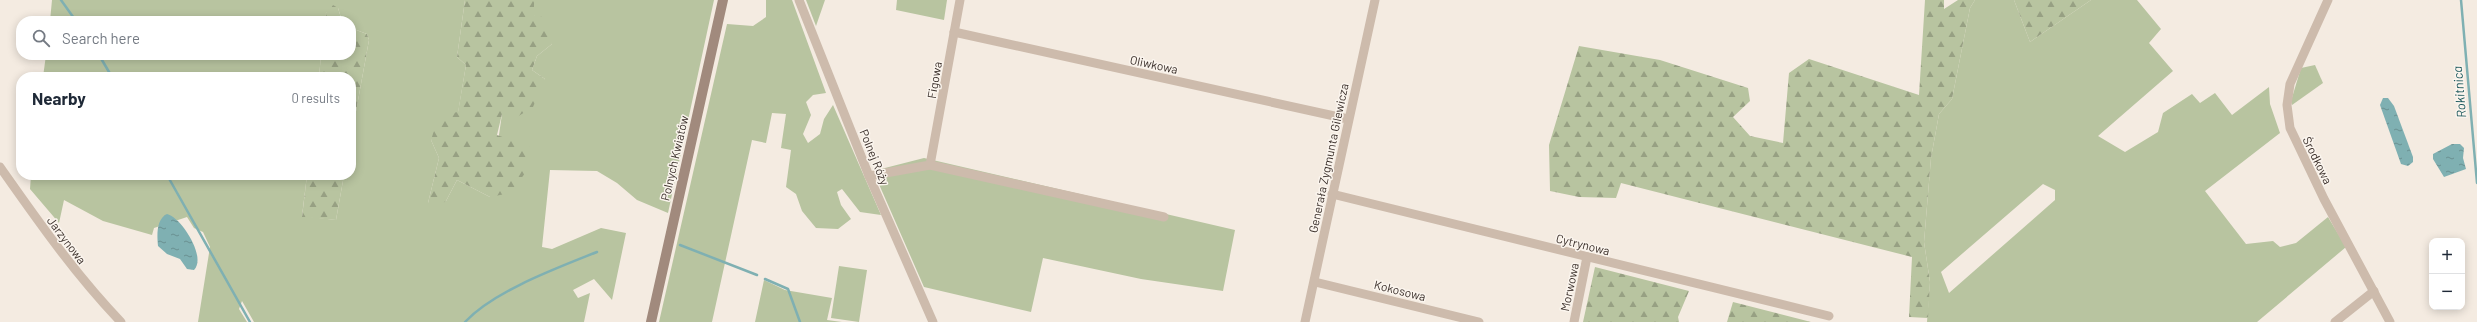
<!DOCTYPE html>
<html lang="en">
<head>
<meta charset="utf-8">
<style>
	:root { --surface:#fff; --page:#f2f2f3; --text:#1f2937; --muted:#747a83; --line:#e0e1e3 }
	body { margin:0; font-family:Barlow,sans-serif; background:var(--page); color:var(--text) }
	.controls { position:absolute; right:12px; bottom:12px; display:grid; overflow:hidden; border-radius:8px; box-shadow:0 2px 10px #0003 }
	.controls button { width:36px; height:36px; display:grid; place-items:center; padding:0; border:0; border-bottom:1px solid var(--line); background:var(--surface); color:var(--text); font:20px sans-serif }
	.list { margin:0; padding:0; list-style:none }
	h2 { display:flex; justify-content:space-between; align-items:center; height:52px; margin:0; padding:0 16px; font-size:17px }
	h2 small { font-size:13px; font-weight:400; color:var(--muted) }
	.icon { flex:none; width:22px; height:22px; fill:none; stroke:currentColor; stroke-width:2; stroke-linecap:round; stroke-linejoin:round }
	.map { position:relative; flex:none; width:2477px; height:322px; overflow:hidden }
	.search { position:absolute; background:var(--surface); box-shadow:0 2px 10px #0003; left:16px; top:16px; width:340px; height:44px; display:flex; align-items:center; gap:10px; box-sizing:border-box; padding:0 14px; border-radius:16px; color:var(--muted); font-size:15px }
	.panel { position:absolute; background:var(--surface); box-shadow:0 2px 10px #0003; left:16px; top:72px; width:340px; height:108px; border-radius:16px }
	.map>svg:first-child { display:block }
	.grass { fill:#b8c4a0; fill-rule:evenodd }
	.forest { fill:url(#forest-firs) }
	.water { fill:url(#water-ripples) }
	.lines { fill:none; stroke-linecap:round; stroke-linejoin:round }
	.stream { stroke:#7fb0b2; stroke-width:2.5 }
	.street { stroke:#cdbbac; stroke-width:9 }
	.secondary { stroke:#a18a7d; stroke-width:10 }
	.labels { text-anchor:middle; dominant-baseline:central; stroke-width:3; stroke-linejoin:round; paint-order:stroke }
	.street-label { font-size:12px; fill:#3b302b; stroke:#fbf5ee }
	.water-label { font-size:13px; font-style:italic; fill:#1f5a5e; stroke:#fbf5ee }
</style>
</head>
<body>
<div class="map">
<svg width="2477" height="322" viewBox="0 0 2477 322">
	<defs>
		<pattern id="forest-firs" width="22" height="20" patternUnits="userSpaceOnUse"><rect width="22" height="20" fill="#b8c4a0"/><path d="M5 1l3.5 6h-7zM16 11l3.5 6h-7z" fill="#97a083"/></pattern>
		<pattern id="water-ripples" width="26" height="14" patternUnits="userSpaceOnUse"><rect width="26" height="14" fill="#7fb0b2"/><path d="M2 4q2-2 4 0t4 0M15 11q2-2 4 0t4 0" fill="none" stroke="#699091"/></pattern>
	</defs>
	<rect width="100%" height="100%" fill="#f4ebe1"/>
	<!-- grass -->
	<g class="grass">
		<path d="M52 0H465L457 57 466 65 458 113 431 140 439 158 428 203 446 201 457 180 490 197 502 114 545 79 532 70 537 56 552 44 534 15V0H714L668 213 637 200 617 183 597 171 550 170 542 247 552 249 601 228 626 233 612 300 594 279 573 290 578 298 590 293 584 322H254L242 301 239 309 247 322H198L210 247 203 232 194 228 187 217 154 228 152 235 103 221 64 200 59 223 30 189 31 175H307L302 216 336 220 344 175H351V139L369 40 367 34 351 28V21H342L338 8 326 13 325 21H50Z"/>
		<path d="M766 0H792L826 93 813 95 806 102 811 115 803 134 808 143 820 134 824 119 833 105 881 215 860 212 842 189 837 192 841 205 851 219 838 229 816 228 802 211 796 194 786 187 791 150 781 148 786 114 772 113 766 143 752 140 712 322H659L727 24 753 26 766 17Z"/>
		<path d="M806 0H825L816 26Z"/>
		<path d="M897 0H947L944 20 896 10Z"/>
		<path d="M1975 0H2014L2030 42 2091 0H2137L2161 29 2149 43 2173 71 2098 136 2125 152 2158 132 2163 113 2192 94 2200 103 2215 93 2232 115 2269 87 2270 104 2280 133 2205 191 2246 244 2273 241 2280 247 2296 243 2328 217 2346 247 2257 322H1927L1930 282 1924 242 1931 158 1939 114 1952 99 1970 8ZM2043 184 2055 190V200L1949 293 1941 272Z"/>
		<path d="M46 55H321L319 77H43Z"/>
		<path d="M2315 65 2323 83 2292 105 2291 101 2301 68Z"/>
		<path d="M924 158 1235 230 1223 291 1141 279 1043 258 1031 312 924 287 878 182 881 169Z"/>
		<path d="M839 266 867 270 859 322 831 318Z"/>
		<path d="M764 280 785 290 832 298 827 320 842 322H755Z"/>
	</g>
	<!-- forest -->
	<g class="forest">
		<path d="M465 0H534V15L550 19 552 44 537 56 532 70 545 79 533 107 517 117 502 114 497 135 530 147 526 172 510 193 490 197 457 180 446 201 434 209 428 203 439 158 431 140 439 115 458 112 466 65 457 57Z"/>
		<path d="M1925 0H1944V9L1958 0H1975L1970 8 1952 99 1939 114 1931 158 1924 242 1930 282 1928 318 1909 317 1912 257 1621 183 1616 198 1579 197 1550 191 1549 145 1579 46 1660 60 1748 88 1750 101 1733 117 1750 136 1783 143 1789 73 1809 59 1919 95Z"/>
		<path d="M2014 0H2091L2030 42Z"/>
		<path d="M333 5 338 8 342 21H325L326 13Z"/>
		<path d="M351 28 367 34 369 40 351 139V77H319L321 55H351Z"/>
		<path d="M307 175H344L336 220 302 217Z"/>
		<path d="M1595 267 1689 291 1678 317 1679 322H1583Z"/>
		<path d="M1733 302 1811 322H1727Z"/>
	</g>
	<!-- water -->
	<g class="water">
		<path d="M2383 98H2388L2394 106 2413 157V162L2408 166 2401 164 2380 105Z"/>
		<path d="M2452 144H2460L2464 148 2463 158 2466 169 2444 177 2433 159V154Z"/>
		<path d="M167 214C181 217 207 257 194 270L187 269 180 259 167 254 158 246C157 236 156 219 167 214Z"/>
	</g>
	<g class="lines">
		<!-- stream -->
		<g class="stream">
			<path d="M61 0 76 21"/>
			<path d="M2461 0 2477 183"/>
			<path d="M99 55 112 77"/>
			<path d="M167 175 250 322"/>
			<path d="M680 245 757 275"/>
			<path d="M765 279 788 289 800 322"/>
			<path d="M465 322C494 291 557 268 597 252"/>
		</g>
		<!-- street -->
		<g class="street">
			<path d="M799 0 869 176 933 322"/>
			<path d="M2328 0 2290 84 2287 105 2290 128 2324 199 2390 322"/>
			<path d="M954 32 1348 119"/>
			<path d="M930 165 960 0"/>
			<path d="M0 167C38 221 75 274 121 322"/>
			<path d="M869 176 930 165 1164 217"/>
			<path d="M1332 194 1829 316"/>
			<path d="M1315 282 1479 322"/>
			<path d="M1305 322 1375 0"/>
			<path d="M1574 322 1587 257"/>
			<path d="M2335 322 2374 291"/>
		</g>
		<!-- secondary -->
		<path class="secondary" d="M651 322 723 0"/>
	</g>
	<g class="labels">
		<!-- street labels -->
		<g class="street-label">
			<text transform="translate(1154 64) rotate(12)">Oliwkowa</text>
			<text transform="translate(934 80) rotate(-80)">Figowa</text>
			<text transform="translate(875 157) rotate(68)">Polnej Róży</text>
			<text transform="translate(674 158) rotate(-77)">Polnych Kwiatów</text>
			<text transform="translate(1328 158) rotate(-78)">Generała Zygmunta Gilewicza</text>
			<text transform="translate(2318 160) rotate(64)">Środkowa</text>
			<text transform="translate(67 240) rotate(53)">Jarzynowa</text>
			<text transform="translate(1583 244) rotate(14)">Cytrynowa</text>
			<text transform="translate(1569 287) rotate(-78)">Morwowa</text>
			<text transform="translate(1400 290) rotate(14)">Kokosowa</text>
		</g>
		<!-- water labels -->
		<g class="water-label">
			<text transform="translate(2459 92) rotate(-95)">Rokitnica</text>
		</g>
	</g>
</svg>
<div class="controls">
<button>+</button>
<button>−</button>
</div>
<div class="search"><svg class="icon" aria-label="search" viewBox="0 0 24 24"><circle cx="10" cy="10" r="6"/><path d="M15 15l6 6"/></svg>Search here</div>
<section class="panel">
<h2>Nearby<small>0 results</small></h2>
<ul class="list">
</ul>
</section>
</div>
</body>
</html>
